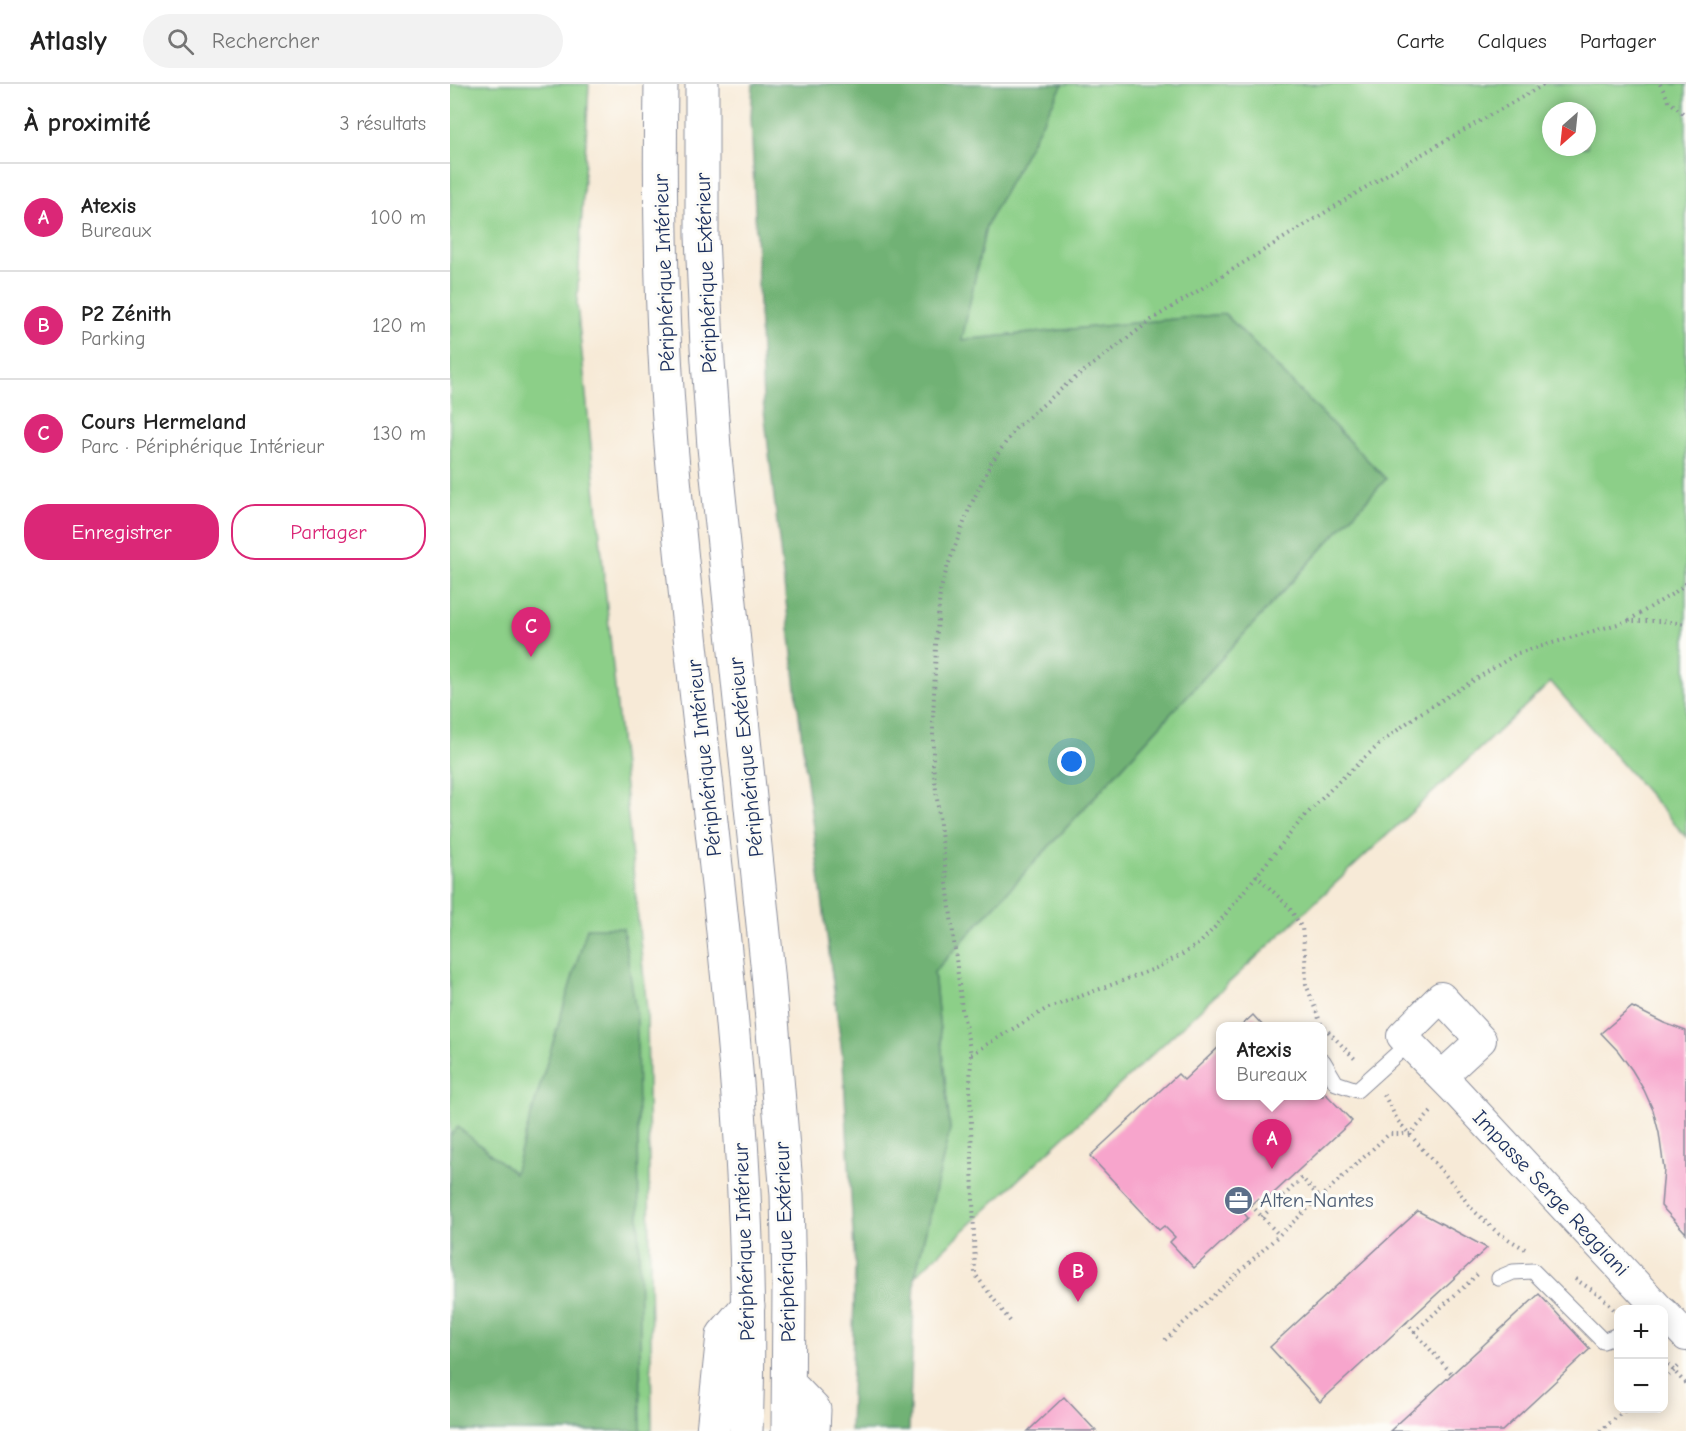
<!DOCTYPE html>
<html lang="fr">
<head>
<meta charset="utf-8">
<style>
	:root { --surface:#fff; --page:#f2f2f2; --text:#222; --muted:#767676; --line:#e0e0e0; --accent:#db2777 }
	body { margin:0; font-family:"Comic Neue",sans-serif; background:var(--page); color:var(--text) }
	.controls { position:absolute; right:18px; bottom:18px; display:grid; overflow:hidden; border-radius:12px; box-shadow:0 3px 15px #0003 }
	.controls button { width:54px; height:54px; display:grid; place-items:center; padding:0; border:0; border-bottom:2px solid var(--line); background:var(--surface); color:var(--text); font:30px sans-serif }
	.compass { position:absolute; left:1092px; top:18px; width:54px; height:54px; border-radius:50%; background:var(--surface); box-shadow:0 3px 15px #0003; rotate:207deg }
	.you { position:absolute; left:622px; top:678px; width:21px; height:21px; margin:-15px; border:4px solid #fff; border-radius:50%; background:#1a73e8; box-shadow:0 0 0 9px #1a73e833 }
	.badge { display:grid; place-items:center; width:39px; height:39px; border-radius:50%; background:var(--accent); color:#fff; font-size:20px; font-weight:700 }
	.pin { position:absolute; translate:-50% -50px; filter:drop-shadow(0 2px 3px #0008) }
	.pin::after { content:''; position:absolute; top:32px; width:21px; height:18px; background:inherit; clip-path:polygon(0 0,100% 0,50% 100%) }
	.popup { position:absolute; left:766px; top:938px; width:111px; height:78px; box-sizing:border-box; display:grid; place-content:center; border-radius:12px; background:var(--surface); filter:drop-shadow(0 2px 4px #0005); font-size:20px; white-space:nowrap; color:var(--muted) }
	.popup b { font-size:22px; color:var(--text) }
	.popup::after { content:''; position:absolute; left:50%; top:100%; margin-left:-12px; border:12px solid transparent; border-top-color:var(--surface) }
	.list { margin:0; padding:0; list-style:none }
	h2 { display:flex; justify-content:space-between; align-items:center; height:78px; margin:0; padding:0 24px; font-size:26px }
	h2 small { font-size:20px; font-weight:400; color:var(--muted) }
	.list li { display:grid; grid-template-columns:39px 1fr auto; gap:18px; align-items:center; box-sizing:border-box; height:108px; padding:0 24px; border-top:2px solid var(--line) }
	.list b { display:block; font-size:22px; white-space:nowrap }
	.list p { margin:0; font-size:20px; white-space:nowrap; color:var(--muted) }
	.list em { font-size:20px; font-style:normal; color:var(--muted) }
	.actions { display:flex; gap:12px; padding:18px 24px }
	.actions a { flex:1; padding:14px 0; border:2px solid var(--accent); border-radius:24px; text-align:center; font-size:21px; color:var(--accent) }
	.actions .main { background:var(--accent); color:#fff }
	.icon { flex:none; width:33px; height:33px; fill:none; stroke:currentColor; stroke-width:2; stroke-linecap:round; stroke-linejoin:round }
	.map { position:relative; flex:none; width:1236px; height:1347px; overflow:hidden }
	header { display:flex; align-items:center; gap:36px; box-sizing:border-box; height:84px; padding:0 30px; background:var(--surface); border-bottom:2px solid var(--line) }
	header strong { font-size:28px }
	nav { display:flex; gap:33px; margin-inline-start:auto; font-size:21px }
	.search { width:420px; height:54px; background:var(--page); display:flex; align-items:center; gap:15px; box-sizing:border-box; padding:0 21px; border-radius:33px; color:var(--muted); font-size:22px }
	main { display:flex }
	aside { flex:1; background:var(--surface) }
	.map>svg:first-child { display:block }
	.green { fill:#8ccf88; stroke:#547f73; stroke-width:1.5; fill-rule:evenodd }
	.forest { fill:#71b274; stroke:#467069; stroke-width:1.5 }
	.building { fill:#f7a5cc }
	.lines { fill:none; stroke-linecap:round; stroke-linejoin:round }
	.lane-casing { stroke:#898c9a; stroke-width:17 }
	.street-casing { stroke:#898c9a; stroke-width:32 }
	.highway-casing { stroke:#898c9a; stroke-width:35 }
	.path { stroke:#898c9a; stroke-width:4; stroke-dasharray:1.5 4.5; stroke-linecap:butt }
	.lane { stroke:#fff; stroke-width:15 }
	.street { stroke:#fff; stroke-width:30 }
	.highway { stroke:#fff; stroke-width:33 }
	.labels { text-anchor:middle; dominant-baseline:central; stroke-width:6; stroke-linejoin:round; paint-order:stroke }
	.street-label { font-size:21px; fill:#1b2f5e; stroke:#fdfcf7 }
	.service-label { font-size:21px; fill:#4e5e75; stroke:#fdfcf7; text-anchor:start }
</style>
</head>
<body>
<header>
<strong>Atlasly</strong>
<div class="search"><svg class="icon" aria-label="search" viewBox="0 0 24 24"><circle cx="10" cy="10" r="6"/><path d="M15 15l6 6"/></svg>Rechercher</div>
<nav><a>Carte</a><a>Calques</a><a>Partager</a></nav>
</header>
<main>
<aside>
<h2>À proximité<small>3 résultats</small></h2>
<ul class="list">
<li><span class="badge">A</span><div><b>Atexis</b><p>Bureaux</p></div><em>100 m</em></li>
<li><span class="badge">B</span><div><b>P2 Zénith</b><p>Parking</p></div><em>120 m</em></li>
<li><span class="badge">C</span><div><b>Cours Hermeland</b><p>Parc · Périphérique Intérieur</p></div><em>130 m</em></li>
</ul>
<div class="actions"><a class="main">Enregistrer</a><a>Partager</a></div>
</aside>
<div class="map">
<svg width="1236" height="1347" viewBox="0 0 1236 1347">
	<rect width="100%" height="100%" fill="#fdfcf7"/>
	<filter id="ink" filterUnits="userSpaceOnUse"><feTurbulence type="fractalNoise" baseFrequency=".0167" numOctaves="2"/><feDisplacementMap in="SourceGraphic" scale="12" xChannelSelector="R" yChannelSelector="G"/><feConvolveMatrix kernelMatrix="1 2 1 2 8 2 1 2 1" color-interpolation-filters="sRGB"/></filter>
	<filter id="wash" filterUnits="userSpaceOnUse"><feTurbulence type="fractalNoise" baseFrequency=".008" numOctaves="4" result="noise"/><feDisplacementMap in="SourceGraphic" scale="24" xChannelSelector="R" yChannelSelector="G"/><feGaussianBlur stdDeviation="1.35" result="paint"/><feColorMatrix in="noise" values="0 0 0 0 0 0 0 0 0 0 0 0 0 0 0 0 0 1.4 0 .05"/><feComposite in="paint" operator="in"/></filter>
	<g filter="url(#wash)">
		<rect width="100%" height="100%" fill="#f7ead7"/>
		<!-- green -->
		<g class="green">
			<path d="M0 0H139L127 220 197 926 202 1347H0Z"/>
			<path d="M613 0H1236V753L1101 598 465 1192 500 1045 484 888 936 395 775 230 511 256 536 142ZM1101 27H1137V63H1101Z"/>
		</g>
		<!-- forest -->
		<g class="forest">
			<path d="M303 0H613L536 142 512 256 775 230 936 395 484 888 500 1045 465 1192 459 1347H400L405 1183 393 977 353 666 313 317 301 32Z"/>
			<path d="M137 844H173L187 935 191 1347H0V1052L8 1043 64 1089Z"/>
		</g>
		<g id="blocks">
			<!-- building -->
			<g class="building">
				<path d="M1182 923 1214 939 1236 947V1149L1211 1122 1214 1085 1209 1049 1203 1026 1194 1006 1182 986 1168 967 1151 949Z"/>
				<path d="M803 931 813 942H791Z"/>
				<path d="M771 961V1012H873V1007L902 1037 812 1120 807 1115 793 1128 798 1134 744 1184 720 1158 725 1153 714 1142 709 1146 640 1072 728 990 734 996Z"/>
				<path d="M968 1127 1037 1164 870 1318 820 1263Z"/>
				<path d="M1089 1210 1140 1265 1052 1347H940Z"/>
				<path d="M614 1313 646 1347H578Z"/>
			</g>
		</g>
	</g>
	<g filter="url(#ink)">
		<use href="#blocks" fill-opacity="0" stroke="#898c9a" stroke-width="1.5"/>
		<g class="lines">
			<defs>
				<g id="lane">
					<path d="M873 977 886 999 907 1006 959 959"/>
					<path d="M1049 1194 1063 1188 1083 1187 1153 1257 1168 1251"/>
				</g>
				<g id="street">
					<path d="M992 992 1031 956 991 913 952 952 1004 1005 1210 1226"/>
					<path d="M1214 1229 1236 1252"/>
				</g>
				<g id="highway">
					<path d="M211 0C209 120 211 240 221 360 248 688 309 1016 296 1347"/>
					<path d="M252 0V152L257 263 264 363 318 889 337 1111 339 1204 338 1347"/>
					<path d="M339 1300 364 1326 363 1347"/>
					<path d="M263 1347 273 1251 298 1222"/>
				</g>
			</defs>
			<!-- lane casing -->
			<use href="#lane" class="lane-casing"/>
			<!-- street casing -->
			<use href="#street" class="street-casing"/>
			<!-- highway casing -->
			<use href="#highway" class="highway-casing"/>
			<!-- path -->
			<g class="path">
				<path d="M1210 0 1219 17 1236 32"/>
				<path d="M1179 536 1224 509 1236 499"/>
				<path d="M806 791 839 823 852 844 855 869 856 900 871 940 907 977"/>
				<path d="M521 970 596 925 704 885 731 871 750 859 766 842 852 735 889 697 932 658 966 632 1068 569 1178 537H1212L1236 540"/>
				<path d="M934 1011 948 1037 1004 1101 1021 1124 1048 1149 1075 1165"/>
				<path d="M801 1121 829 1151"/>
				<path d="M812 1133 852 1094 870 1114"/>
				<path d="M1125 1195 1150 1211 1168 1230"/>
				<path d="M560 1237 525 1190 520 1003 521 970 512 925 483 681V635L486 561 490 508 497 484 519 425 541 379 566 344 616 301 704 234 939 89 1095 0"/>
				<path d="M956 1238 1002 1290"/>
				<path d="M964 1248 1028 1190"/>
				<path d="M715 1256 939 1050H960L983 1026"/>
				<path d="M1214 1276 1236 1300"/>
				<path d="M1214 1296 1231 1280"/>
				<path d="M1150 1347 1178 1324"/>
			</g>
			<!-- lane -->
			<use href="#lane" class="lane"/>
			<!-- street -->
			<use href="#street" class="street"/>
			<!-- highway -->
			<use href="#highway" class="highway"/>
		</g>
	</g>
	<!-- icons -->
	<defs>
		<symbol id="office-disc" viewBox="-11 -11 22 22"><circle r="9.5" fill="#5c6f8a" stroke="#fdfcf7"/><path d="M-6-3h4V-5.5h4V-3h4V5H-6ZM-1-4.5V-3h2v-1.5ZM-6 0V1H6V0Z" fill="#fff"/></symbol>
	</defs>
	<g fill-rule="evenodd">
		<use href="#office-disc" x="772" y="1100" width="33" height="33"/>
	</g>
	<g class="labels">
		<!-- street labels -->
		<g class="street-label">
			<text transform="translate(214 189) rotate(-92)">Périphérique Intérieur</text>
			<text transform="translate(256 189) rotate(-92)">Périphérique Extérieur</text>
			<text transform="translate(296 673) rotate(-96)">Périphérique Extérieur</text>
			<text transform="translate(254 674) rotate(-96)">Périphérique Intérieur</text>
			<text transform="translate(1101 1109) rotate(47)">Impasse Serge Reggiani</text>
			<text transform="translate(294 1158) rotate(-92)">Périphérique Intérieur</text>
			<text transform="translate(335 1158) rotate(-92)">Périphérique Extérieur</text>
		</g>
		<!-- service labels -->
		<g class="service-label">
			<text x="810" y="1116">Alten-Nantes</text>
		</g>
	</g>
</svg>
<div class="controls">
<button>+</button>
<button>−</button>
</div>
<svg class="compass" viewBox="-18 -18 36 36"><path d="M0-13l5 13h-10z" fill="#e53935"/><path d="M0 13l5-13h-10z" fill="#767676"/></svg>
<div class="you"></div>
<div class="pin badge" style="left:822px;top:1085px">A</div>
<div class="popup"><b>Atexis</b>Bureaux</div>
<div class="pin badge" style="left:628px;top:1218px">B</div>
<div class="pin badge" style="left:81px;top:573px">C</div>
</div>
</main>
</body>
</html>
